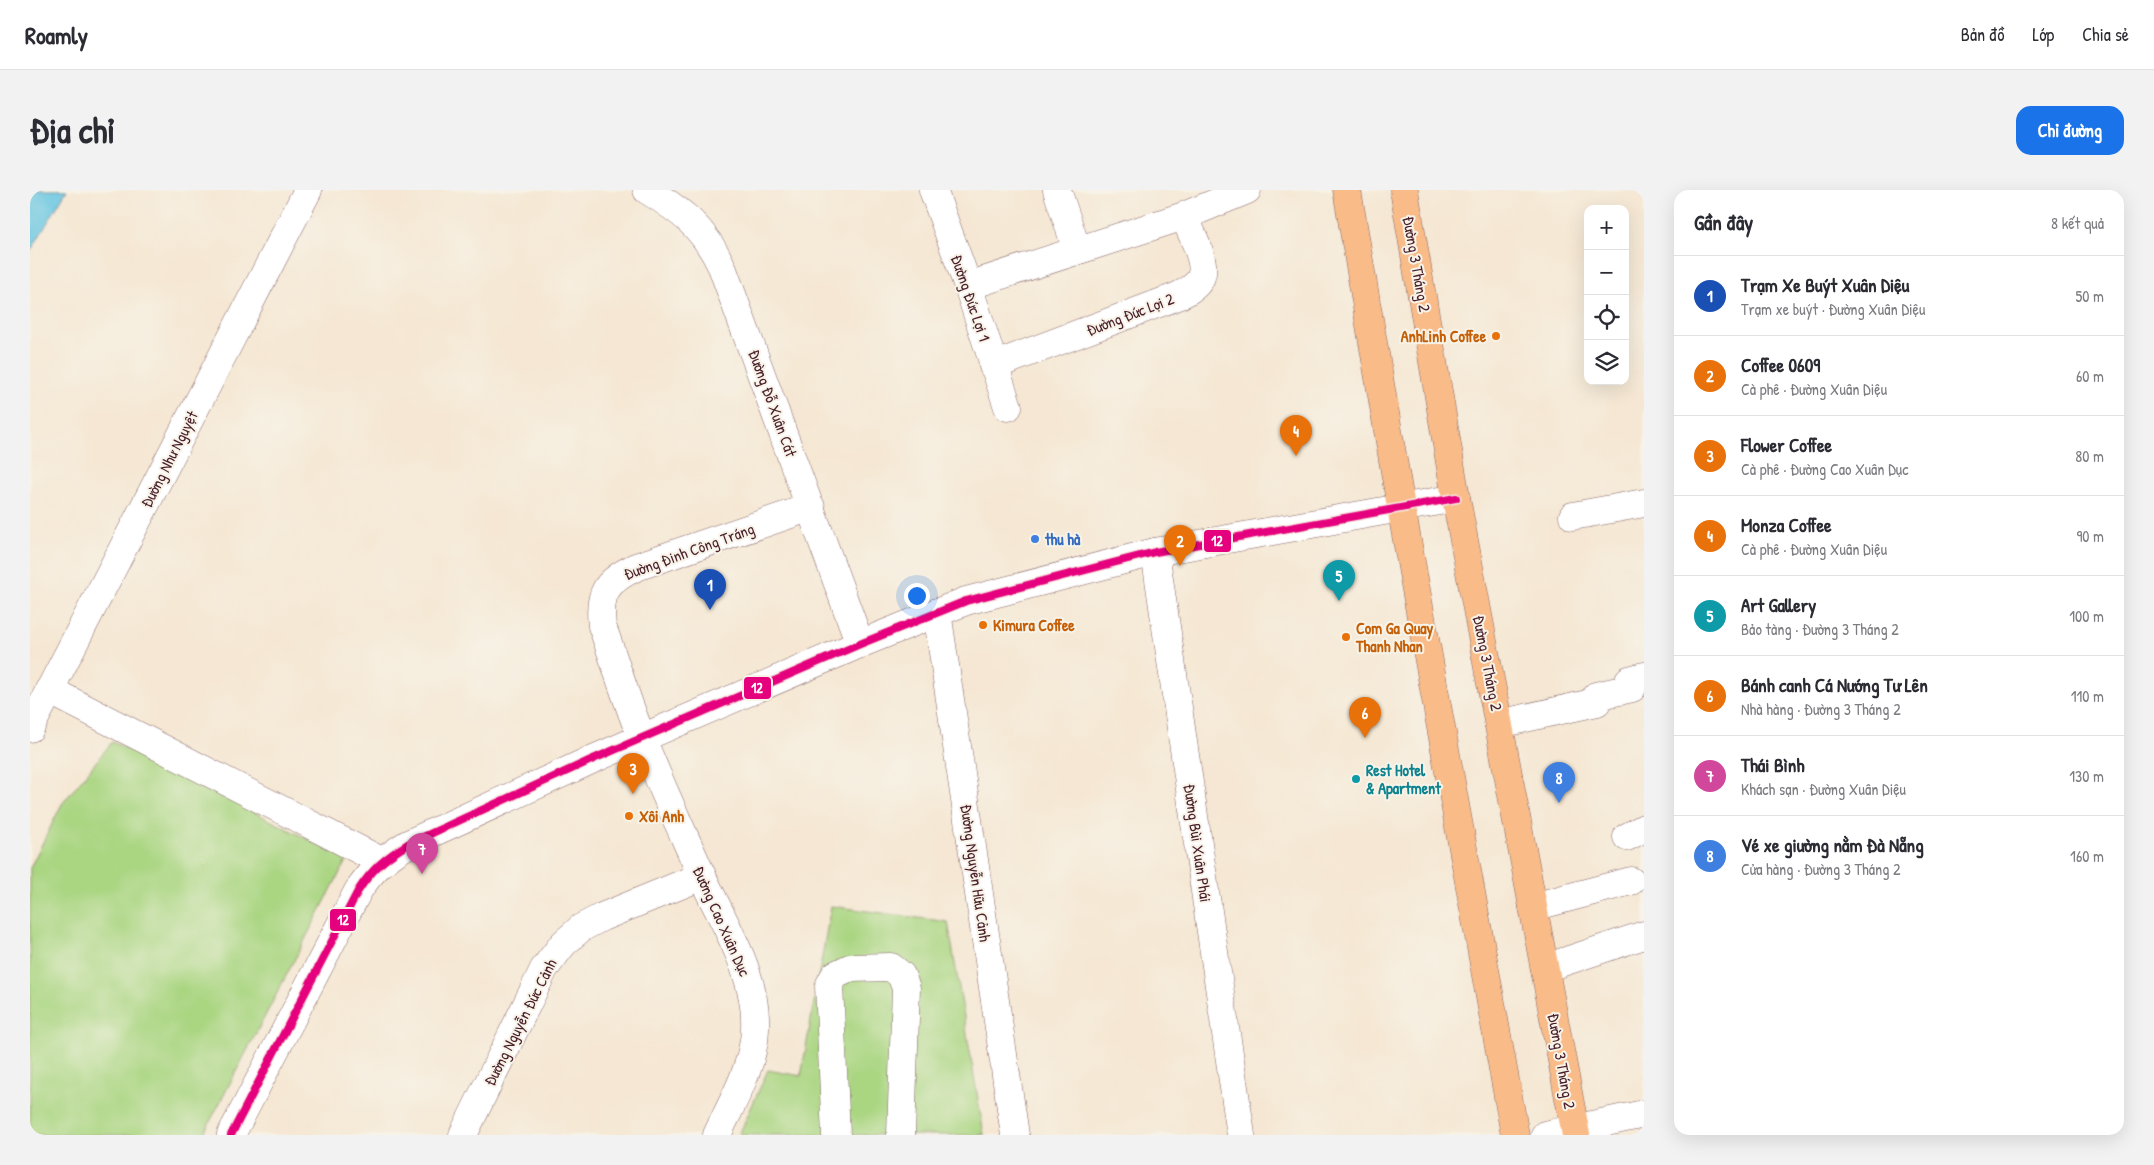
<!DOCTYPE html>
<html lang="vi">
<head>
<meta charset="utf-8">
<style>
	:root { --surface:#fff; --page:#f2f2f3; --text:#2b2b33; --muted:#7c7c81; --line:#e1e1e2; --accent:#1a73e8 }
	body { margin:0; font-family:"Patrick Hand",sans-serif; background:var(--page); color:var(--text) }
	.controls { position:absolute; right:15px; top:15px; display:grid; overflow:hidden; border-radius:10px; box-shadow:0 5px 20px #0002 }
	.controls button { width:45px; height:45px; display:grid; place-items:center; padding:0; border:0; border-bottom:1px solid var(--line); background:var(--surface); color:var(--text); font:25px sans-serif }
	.you { position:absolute; left:886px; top:405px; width:18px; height:18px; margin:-12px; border:4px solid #fff; border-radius:50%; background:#1a73e8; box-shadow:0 0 0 8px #1a73e833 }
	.badge { display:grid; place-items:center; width:32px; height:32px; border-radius:50%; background:var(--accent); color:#fff; font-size:16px; font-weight:700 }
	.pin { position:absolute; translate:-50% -41px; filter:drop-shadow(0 1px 2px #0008) }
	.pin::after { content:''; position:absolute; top:26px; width:18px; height:15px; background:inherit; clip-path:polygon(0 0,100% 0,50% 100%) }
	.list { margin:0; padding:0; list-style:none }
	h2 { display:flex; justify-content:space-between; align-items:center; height:65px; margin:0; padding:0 20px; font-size:21px }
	h2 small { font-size:16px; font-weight:400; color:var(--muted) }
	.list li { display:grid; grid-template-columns:32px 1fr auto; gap:15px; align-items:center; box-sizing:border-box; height:80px; padding:0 20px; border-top:1px solid var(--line) }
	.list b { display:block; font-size:19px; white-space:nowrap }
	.list p { margin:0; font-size:16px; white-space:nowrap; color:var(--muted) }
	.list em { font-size:16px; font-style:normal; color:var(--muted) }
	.icon { flex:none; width:28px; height:28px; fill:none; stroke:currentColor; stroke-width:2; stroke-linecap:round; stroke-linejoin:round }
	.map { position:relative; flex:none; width:1614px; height:945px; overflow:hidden; border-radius:15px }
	header { display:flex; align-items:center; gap:30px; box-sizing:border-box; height:70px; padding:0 25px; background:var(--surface); border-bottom:1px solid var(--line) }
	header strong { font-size:24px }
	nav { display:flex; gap:28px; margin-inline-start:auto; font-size:18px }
	.intro { display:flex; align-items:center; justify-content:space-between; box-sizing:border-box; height:120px; padding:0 30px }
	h1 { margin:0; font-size:35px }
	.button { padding:12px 22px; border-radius:15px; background:var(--accent); color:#fff; font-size:18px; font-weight:700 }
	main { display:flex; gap:30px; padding:0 30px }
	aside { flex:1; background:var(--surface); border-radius:15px; box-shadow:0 5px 20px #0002 }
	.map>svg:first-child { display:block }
	.green { fill:#aad682; stroke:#7a7a56 }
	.water { fill:#63c5e1; stroke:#567286 }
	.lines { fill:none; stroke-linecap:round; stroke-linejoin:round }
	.minor-casing { stroke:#866566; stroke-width:29 }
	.major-casing { stroke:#866566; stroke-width:29 }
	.minor { stroke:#fff; stroke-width:28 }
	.major { stroke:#f9bc89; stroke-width:28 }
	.bus-1-casing { stroke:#f7f3e8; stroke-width:11 }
	.bus-1 { stroke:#e5007d; stroke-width:8 }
	.food-dot { fill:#e8710a; stroke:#f7f3e8; stroke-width:2 }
	.shop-dot { fill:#3f7fe0; stroke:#f7f3e8; stroke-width:2 }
	.culture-dot { fill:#0f9aa8; stroke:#f7f3e8; stroke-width:2 }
	.labels { text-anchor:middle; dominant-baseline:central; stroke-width:4; stroke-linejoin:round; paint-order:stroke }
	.street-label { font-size:16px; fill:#4a1f2b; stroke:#f7f3e8 }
	.food-label { font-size:16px; font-weight:bold; fill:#c56008; stroke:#f7f3e8; text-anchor:start }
	.shop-label { font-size:16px; font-weight:bold; fill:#366cbe; stroke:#f7f3e8; text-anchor:start }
	.culture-label { font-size:16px; font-weight:bold; fill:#0d838f; stroke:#f7f3e8; text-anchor:start }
	.line-badge { stroke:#f7f3e8; stroke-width:2 }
	.badge-label { font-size:14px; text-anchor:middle; font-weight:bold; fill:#fff }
</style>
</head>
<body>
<header>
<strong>Roamly</strong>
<nav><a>Bản đồ</a><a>Lớp</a><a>Chia sẻ</a></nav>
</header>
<div class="intro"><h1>Địa chỉ</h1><a class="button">Chỉ đường</a></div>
<main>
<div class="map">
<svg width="1614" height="945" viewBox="0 0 1614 945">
	<rect width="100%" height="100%" fill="#f7f3e8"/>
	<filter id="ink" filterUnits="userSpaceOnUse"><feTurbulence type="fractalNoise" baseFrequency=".02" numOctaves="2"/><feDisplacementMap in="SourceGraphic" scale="10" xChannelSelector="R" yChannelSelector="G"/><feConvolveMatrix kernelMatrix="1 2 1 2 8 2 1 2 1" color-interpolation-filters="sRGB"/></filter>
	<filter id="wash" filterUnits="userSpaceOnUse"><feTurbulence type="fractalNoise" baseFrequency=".0096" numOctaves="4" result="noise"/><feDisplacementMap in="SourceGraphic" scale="20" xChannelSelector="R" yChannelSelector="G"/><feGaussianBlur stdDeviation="1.12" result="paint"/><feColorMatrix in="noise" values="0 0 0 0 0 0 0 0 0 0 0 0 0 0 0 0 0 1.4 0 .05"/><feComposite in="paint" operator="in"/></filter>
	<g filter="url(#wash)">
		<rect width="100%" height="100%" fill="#f5e7d3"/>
		<!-- green -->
		<g class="green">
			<path d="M82 552 123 571 317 669 173 945H0V678L32 614Z"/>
			<path d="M801 716 918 732 954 945H709L738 880 771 886Z"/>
		</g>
		<!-- water -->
		<path class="water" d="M0 0H37L0 62Z"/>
	</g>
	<g filter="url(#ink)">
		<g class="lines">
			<defs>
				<g id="minor">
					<path d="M617 0C653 22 674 38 692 77L830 454"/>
					<path d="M903 0 938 96 978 217"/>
					<path d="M1027 0 1047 60"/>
					<path d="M938 96 1154 26 1217 0"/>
					<path d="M963 176 1148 106C1156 102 1166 97 1170 89 1179 74 1160 41 1154 26"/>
					<path d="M1543 326 1614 313"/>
					<path d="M1125 362 1211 945"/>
					<path d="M907 422 985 945"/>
					<path d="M19 500 351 671"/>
					<path d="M1469 534 1567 512 1566 506 1602 498 1599 490 1614 486"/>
					<path d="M0 538 278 0"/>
					<path d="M1597 647 1614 638"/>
					<path d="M1503 717 1601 691"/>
					<path d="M1515 778 1614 745"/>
					<path d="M201 945 328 701C342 679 355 668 378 654L561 570 830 454 936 411 1125 362 1426 308"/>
					<path d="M433 945 514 779 533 754 551 738 572 727 672 686"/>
					<path d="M687 945C702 912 724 876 725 839 728 785 693 733 672 686 652 641 631 596 613 551 597 513 586 474 572 436 568 403 576 391 606 377L781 317"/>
					<path d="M806 945 799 796 805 785 820 778 861 777 871 785 876 798 871 945"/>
					<path d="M1515 945 1614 924"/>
				</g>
				<g id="major">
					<path d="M1317 0 1371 317 1485 945"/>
					<path d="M1374 0 1426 308 1546 945"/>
				</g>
			</defs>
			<!-- minor casing -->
			<use href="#minor" class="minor-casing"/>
			<!-- major casing -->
			<use href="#major" class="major-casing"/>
			<!-- minor -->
			<use href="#minor" class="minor"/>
			<!-- major -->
			<use href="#major" class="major"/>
			<defs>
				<path id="bus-1" d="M201 945 328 701C342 679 355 668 378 654L561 570 830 454 936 411 1125 362 1426 308"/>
			</defs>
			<!-- bus-1 casing -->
			<use href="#bus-1" class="bus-1-casing"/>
			<!-- bus-1 -->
			<use href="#bus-1" class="bus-1"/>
		</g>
	</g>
	<!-- markers -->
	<g class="food-dot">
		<circle cx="1466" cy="146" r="5"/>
		<circle cx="953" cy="435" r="5"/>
		<circle cx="1316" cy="447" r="5"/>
		<circle cx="599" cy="626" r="5"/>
	</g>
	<circle class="shop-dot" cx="1005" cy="349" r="5"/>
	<circle class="culture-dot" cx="1326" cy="589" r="5"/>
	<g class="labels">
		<!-- street labels -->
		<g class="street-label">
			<text transform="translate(1387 74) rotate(80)">Đường 3 Tháng 2</text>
			<text transform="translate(941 108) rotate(71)">Đường Đức Lợi 1</text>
			<text transform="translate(1100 124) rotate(-21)">Đường Đức Lợi 2</text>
			<text transform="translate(743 213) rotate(70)">Đường Đỗ Xuân Cát</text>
			<text transform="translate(139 269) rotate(-63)">Đường Như Nguyệt</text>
			<text transform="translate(659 361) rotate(-20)">Đường Đinh Công Tráng</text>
			<text transform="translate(1458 473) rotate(79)">Đường 3 Tháng 2</text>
			<text transform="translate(1168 653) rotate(82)">Đường Bùi Xuân Phái</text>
			<text transform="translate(946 683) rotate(82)">Đường Nguyễn Hữu Cảnh</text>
			<text transform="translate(692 731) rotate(66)">Đường Cao Xuân Dục</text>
			<text transform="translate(490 832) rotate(-63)">Đường Nguyễn Đức Cảnh</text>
			<text transform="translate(1532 871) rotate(80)">Đường 3 Tháng 2</text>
		</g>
		<!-- food labels -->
		<g class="food-label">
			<text x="1456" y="146" text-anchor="end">AnhLinh Coffee</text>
			<text x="963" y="435">Kimura Coffee</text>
			<text x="1326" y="438">Com Ga Quay<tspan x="1326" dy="18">Thanh Nhan</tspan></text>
			<text x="609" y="626">Xôi Anh</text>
		</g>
		<!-- shop labels -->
		<g class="shop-label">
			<text x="1015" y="349">thu hà</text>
		</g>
		<!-- culture labels -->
		<g class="culture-label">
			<text x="1336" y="580">Rest Hotel<tspan x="1336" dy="18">&amp; Apartment</tspan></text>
		</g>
	</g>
	<g class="line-badge">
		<rect x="1173" y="339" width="29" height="24" rx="5" fill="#e5007d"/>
		<rect x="713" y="486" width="29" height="24" rx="5" fill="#e5007d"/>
		<rect x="299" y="718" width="28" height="24" rx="5" fill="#e5007d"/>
	</g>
	<g class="badge-label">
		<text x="1187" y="356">12</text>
		<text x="727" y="503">12</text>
		<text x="313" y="735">12</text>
	</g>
</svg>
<div class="controls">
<button>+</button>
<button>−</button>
<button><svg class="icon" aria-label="locate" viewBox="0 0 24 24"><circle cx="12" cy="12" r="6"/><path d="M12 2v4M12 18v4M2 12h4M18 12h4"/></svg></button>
<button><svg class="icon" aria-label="layers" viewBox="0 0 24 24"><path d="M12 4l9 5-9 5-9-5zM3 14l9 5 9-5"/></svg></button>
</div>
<div class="you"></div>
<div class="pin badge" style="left:680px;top:420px;background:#1a4fb4">1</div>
<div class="pin badge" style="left:1150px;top:376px;background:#e8710a">2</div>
<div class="pin badge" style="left:603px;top:604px;background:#e8710a">3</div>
<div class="pin badge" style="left:1266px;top:266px;background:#e8710a">4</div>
<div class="pin badge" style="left:1309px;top:411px;background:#0f9aa8">5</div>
<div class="pin badge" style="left:1335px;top:548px;background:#e8710a">6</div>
<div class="pin badge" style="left:392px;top:684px;background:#d1479c">7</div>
<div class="pin badge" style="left:1529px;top:613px;background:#3f7fe0">8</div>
</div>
<aside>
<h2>Gần đây<small>8 kết quả</small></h2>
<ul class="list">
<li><span class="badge" style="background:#1a4fb4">1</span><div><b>Trạm Xe Buýt Xuân Diệu</b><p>Trạm xe buýt · Đường Xuân Diệu</p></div><em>50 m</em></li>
<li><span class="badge" style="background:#e8710a">2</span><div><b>Coffee 0609</b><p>Cà phê · Đường Xuân Diệu</p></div><em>60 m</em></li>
<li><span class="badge" style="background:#e8710a">3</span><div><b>Flower Coffee</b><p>Cà phê · Đường Cao Xuân Dục</p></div><em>80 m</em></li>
<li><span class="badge" style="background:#e8710a">4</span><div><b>Monza Coffee</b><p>Cà phê · Đường Xuân Diệu</p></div><em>90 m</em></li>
<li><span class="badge" style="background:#0f9aa8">5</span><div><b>Art Gallery</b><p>Bảo tàng · Đường 3 Tháng 2</p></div><em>100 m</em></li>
<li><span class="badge" style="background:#e8710a">6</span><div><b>Bánh canh Cá Nướng Tư Lên</b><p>Nhà hàng · Đường 3 Tháng 2</p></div><em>110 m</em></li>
<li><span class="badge" style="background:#d1479c">7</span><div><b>Thái Bình</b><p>Khách sạn · Đường Xuân Diệu</p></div><em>130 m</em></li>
<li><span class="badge" style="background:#3f7fe0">8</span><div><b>Vé xe giường nằm Đà Nẵng</b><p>Cửa hàng · Đường 3 Tháng 2</p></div><em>160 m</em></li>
</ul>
</aside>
</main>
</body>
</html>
